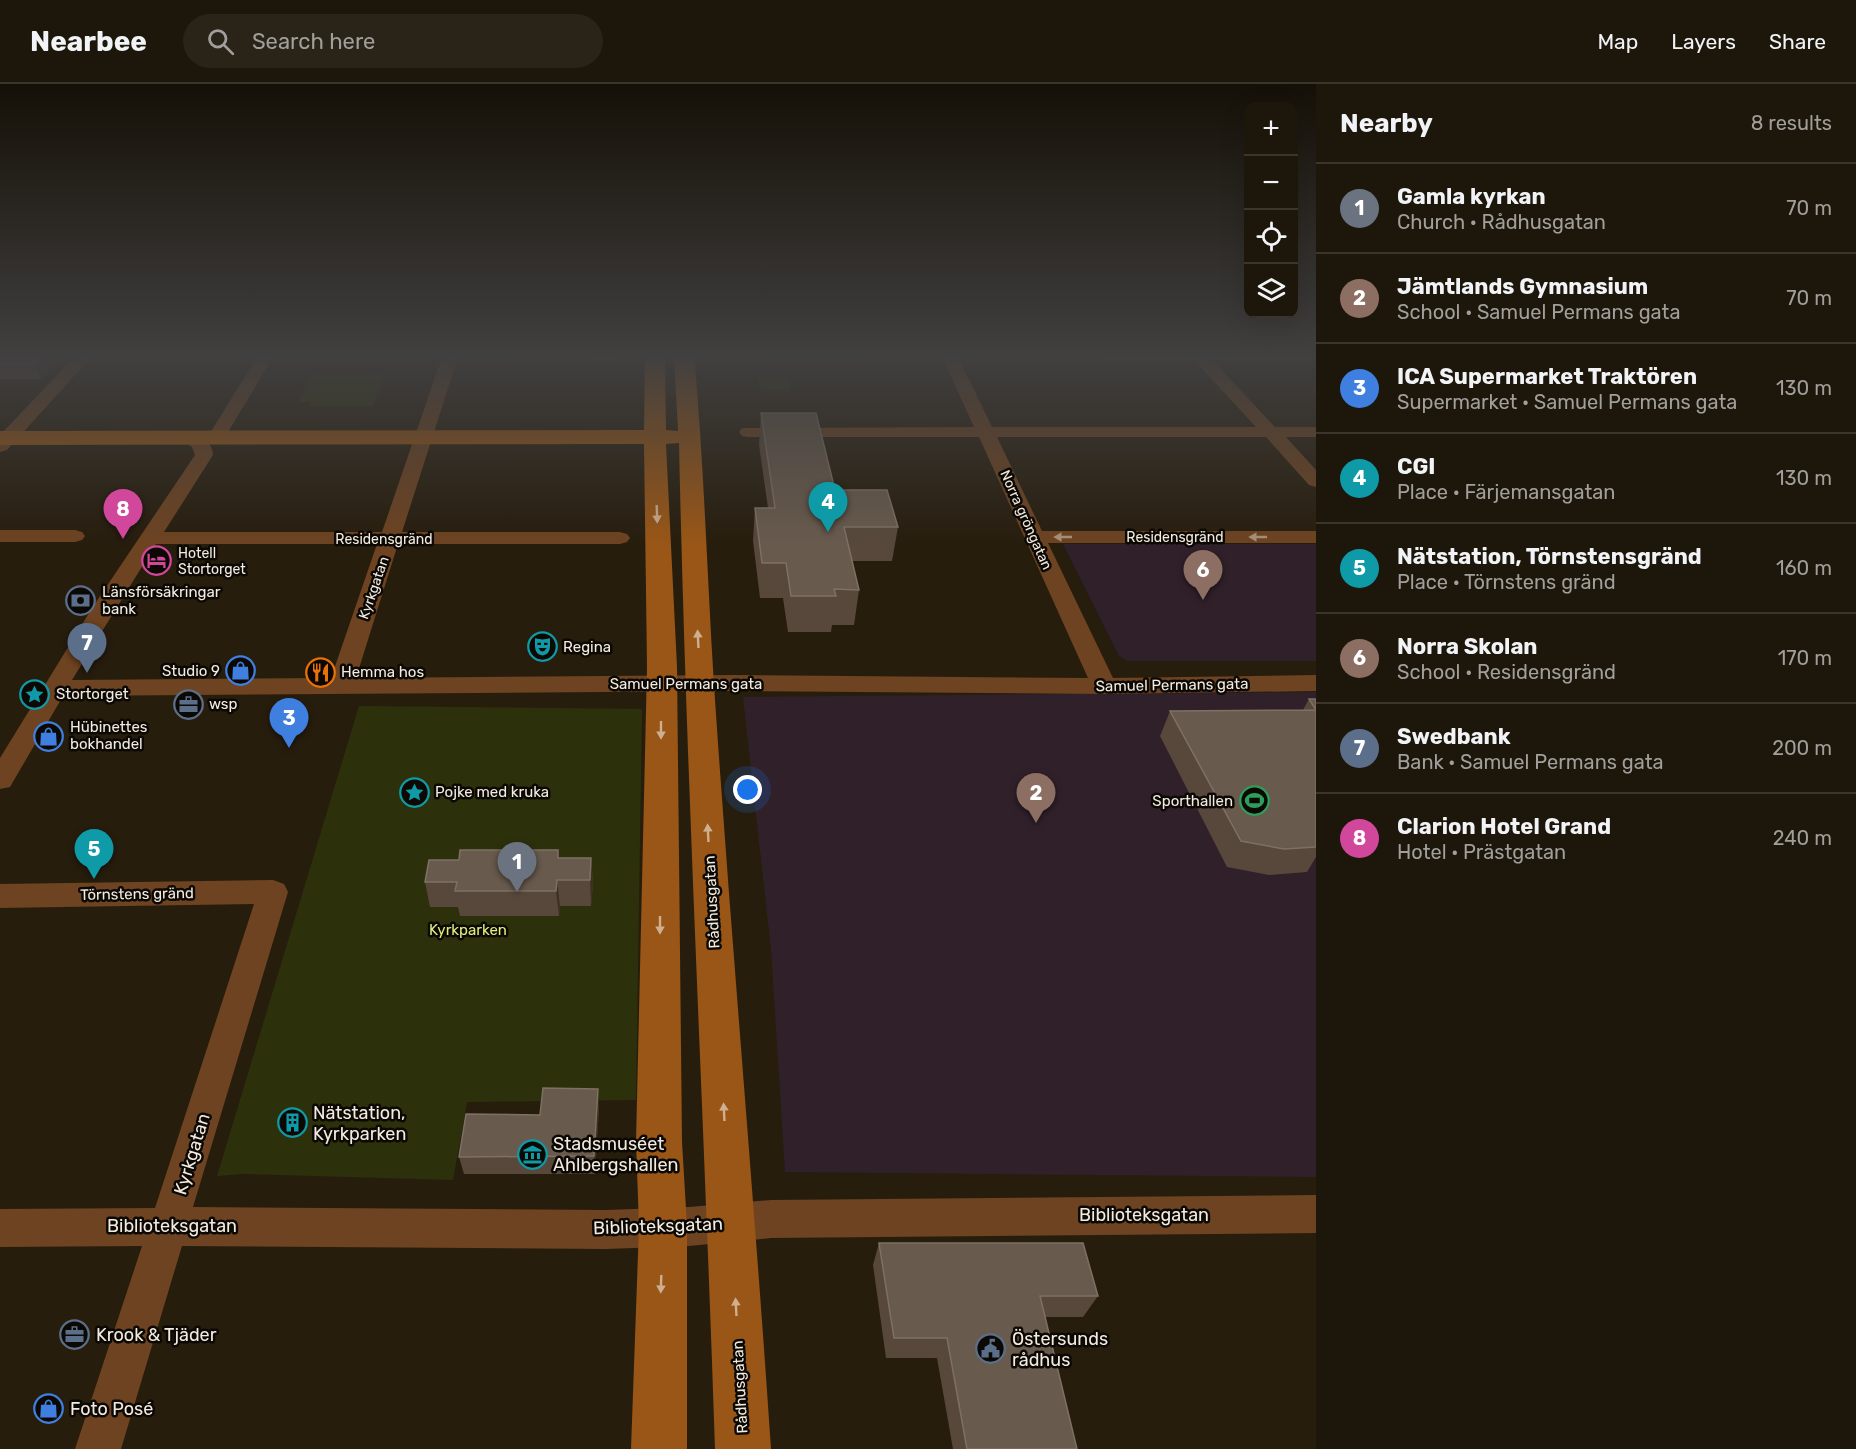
<!DOCTYPE html>
<html lang="en">
<head>
<meta charset="utf-8">
<style>
	:root { --surface:#1d160a; --page:#2a2318; --text:#f1f3f6; --muted:#a09f9c; --line:#3b352b; --accent:#1a73e8 }
	body { margin:0; font-family:Rubik,sans-serif; background:var(--page); color:var(--text) }
	.controls { position:absolute; right:18px; top:18px; display:grid; overflow:hidden; border-radius:12px; box-shadow:0 6px 24px #0002 }
	.controls button { width:54px; height:54px; display:grid; place-items:center; padding:0; border:0; border-bottom:2px solid var(--line); background:var(--surface); color:var(--text); font:30px sans-serif }
	.you { position:absolute; left:748px; top:706px; width:21px; height:21px; margin:-15px; border:4px solid #fff; border-radius:50%; background:#1a73e8; box-shadow:0 0 0 9px #1a73e833 }
	.badge { display:grid; place-items:center; width:39px; height:39px; border-radius:50%; background:var(--accent); color:#fff; font-size:20px; font-weight:700 }
	.pin { position:absolute; translate:-50% -50px; filter:drop-shadow(0 2px 3px #0008) }
	.pin::after { content:''; position:absolute; top:32px; width:21px; height:18px; background:inherit; clip-path:polygon(0 0,100% 0,50% 100%) }
	.list { margin:0; padding:0; list-style:none }
	h2 { display:flex; justify-content:space-between; align-items:center; height:78px; margin:0; padding:0 24px; font-size:26px }
	h2 small { font-size:20px; font-weight:400; color:var(--muted) }
	.list li { display:grid; grid-template-columns:39px 1fr auto; gap:18px; align-items:center; box-sizing:border-box; height:90px; padding:0 24px; border-top:2px solid var(--line) }
	.list b { display:block; font-size:22px; white-space:nowrap }
	.list p { margin:0; font-size:20px; white-space:nowrap; color:var(--muted) }
	.list em { font-size:20px; font-style:normal; color:var(--muted) }
	.icon { flex:none; width:33px; height:33px; fill:none; stroke:currentColor; stroke-width:2; stroke-linecap:round; stroke-linejoin:round }
	.map { position:relative; flex:none; width:1316px; height:1365px; overflow:hidden }
	header { display:flex; align-items:center; gap:36px; box-sizing:border-box; height:84px; padding:0 30px; background:var(--surface); border-bottom:2px solid var(--line) }
	header strong { font-size:28px }
	nav { display:flex; gap:33px; margin-inline-start:auto; font-size:21px }
	.search { width:420px; height:54px; background:var(--page); display:flex; align-items:center; gap:15px; box-sizing:border-box; padding:0 21px; border-radius:33px; color:var(--muted); font-size:22px }
	main { display:flex }
	aside { flex:1; background:var(--surface) }
	.map>svg:first-child { display:block }
	.education { fill:#30202a }
	.green { fill:#2c310c }
	.lines { fill:none; stroke-linecap:round; stroke-linejoin:round }
	.street { fill:#6d4321; fill-rule:evenodd }
	.secondary { fill:#995616; fill-rule:evenodd }
	.wall { fill:#58483b }
	.shaded-wall { fill:#3d3021 }
	.building { fill:#685a4d; stroke:#7e7064; stroke-width:1.5 }
	.oneway { fill:#ceaf90 }
	.oneway2 { fill:#a98f77 }
	.labels { text-anchor:middle; dominant-baseline:central; stroke-width:5; stroke-linejoin:round; paint-order:stroke }
	.far-street-label { font-size:14px; fill:#f2ebe1; stroke:#0c0803 }
	.far-poi-label { font-size:14px; fill:#f2ebe1; stroke:#0c0803; text-anchor:start }
	.poi-label { font-size:15px; fill:#f2ebe1; stroke:#0c0803; text-anchor:start }
	.street-label { font-size:15px; fill:#f2ebe1; stroke:#0c0803 }
	.park-label { font-size:15px; fill:#ddef7f; stroke:#0c0803 }
	.near-poi-label { font-size:18px; fill:#f2ebe1; stroke:#0c0803; text-anchor:start }
	.near-street-label { font-size:18px; fill:#f2ebe1; stroke:#0c0803 }
</style>
</head>
<body>
<header>
<strong>Nearbee</strong>
<div class="search"><svg class="icon" aria-label="search" viewBox="0 0 24 24"><circle cx="10" cy="10" r="6"/><path d="M15 15l6 6"/></svg>Search here</div>
<nav><a>Map</a><a>Layers</a><a>Share</a></nav>
</header>
<main>
<div class="map">
<svg width="1316" height="1365" viewBox="0 0 1316 1365">
	<rect width="100%" height="100%" fill="#271d0d"/>
	<!-- education -->
	<g class="education">
		<path d="M1063 460H1316V577H1128L1119 572Z"/>
		<path d="M1316 608V1093L785 1088 771 865 743 613Z"/>
	</g>
	<!-- green -->
	<g class="green">
		<path d="M312 291H385L373 322H310L312 318H298Z"/>
		<path d="M758 293H787L791 307H761Z"/>
		<path d="M359 622 642 625 636 1016 467 1018 453 1096 244 1090 217 1092Z"/>
	</g>
	<g class="lines">
		<!-- street -->
		<g class="street">
			<path d="M77 270H94L7 366 0 368V351Z"/>
			<path d="M259 270H275L222 358H210L207 354Z"/>
			<path d="M443 270H459L402 448H620L627 450 630 454 627 458 620 460H398L356 594 732 591 1088 594 979 353H748L742 352 739 348 742 344 974 343 943 275H873L865 270H1316V276H1212L1275 343H1316V353H1286L1316 386V403L1309 401 1266 353H997L1042 447H1316V459H1048L1113 594 1316 591V607L1104 610 732 607 63 612 10 703 0 705V674L94 521 195 371 192 363 179 354 182 350C195 347 213 356 213 371L164 448H382ZM959 275 1194 276 1256 343H992ZM156 460H377L331 594 72 596Z"/>
			<path d="M569 270H639C632 278 576 278 569 270Z"/>
			<path d="M0 446H75L82 448 85 452 82 456 75 458H0Z"/>
			<path d="M273 796 284 800 288 808 193 1123 606 1126 689 1123 771 1116 1316 1111V1149L771 1154 689 1162 606 1165 182 1162 121 1365H75L142 1162 0 1163V1125L155 1124 254 820 0 824V800Z"/>
		</g>
		<!-- secondary -->
		<path class="secondary" d="M645 270H665L666 346 678 347 674 270H694C704 380 707 490 714 601 731 855 754 1110 771 1365H715C704 1030 686 695 679 359L666 360 677 583 682 1058 687 1142V1365H631L639 1142 636 1058 647 583 644 360 0 361V347L644 346Z"/>
	</g>
	<!-- wall -->
	<g class="wall">
		<path d="M0 270 64 272 41 295H0Z"/>
		<path d="M761 329 835 406 898 443 892 477H852L859 506 854 541H832L831 548H788L783 514H760L753 457 755 424H768L759 361Z"/>
		<path d="M1309 615H1316V773L1307 788 1269 791 1227 783 1160 652 1170 627 1303 626Z"/>
		<path d="M559 774H591L593 799 591 822H560L559 832H460L458 823H430L425 798Z"/>
		<path d="M599 1023 595 1090H464L459 1073 540 1031Z"/>
		<path d="M879 1159 1098 1212 1083 1233H1045L1077 1365H953L937 1274H886L873 1181Z"/>
	</g>
	<!-- shaded-wall -->
	<g class="shaded-wall">
		<path d="M44 270H63L64 272 41 295 35 280Z"/>
		<path d="M591 774 593 799 591 822 590 796Z"/>
		<path d="M557 796 560 822 559 832 556 807Z"/>
		<path d="M598 1005 599 1023 595 1090 594 1072Z"/>
	</g>
	<!-- building -->
	<g class="building">
		<path d="M0 270H44L35 280H0Z"/>
		<path d="M761 329H816L835 406H887L898 443H844L859 506 834 505 836 512H791L786 479H762L755 424H775Z"/>
		<path d="M1309 615H1316V763L1284 765 1241 757 1170 627 1316 626Z"/>
		<path d="M460 766H558V774H591L590 796H557L556 807H455L457 798H425L429 776H459Z"/>
		<path d="M543 1004 598 1005 594 1072 459 1073 466 1030 540 1031Z"/>
		<path d="M879 1159H1083L1098 1212H1040L1077 1365H967L947 1254H894Z"/>
	</g>
	<!-- one-way arrows -->
	<defs><path id="oneway-solid" d="M-6-.8H1V-3.2L6.5 0L1 3.2V.8H-6Z" transform="scale(1.5)"/></defs>
	<g class="oneway">
		<use href="#oneway-solid" transform="translate(657 430) rotate(88)"/>
		<use href="#oneway-solid" transform="translate(698 555) rotate(-93)"/>
		<use href="#oneway-solid" transform="translate(661 646) rotate(90)"/>
		<use href="#oneway-solid" transform="translate(708 749) rotate(-93)"/>
		<use href="#oneway-solid" transform="translate(660 841) rotate(90)"/>
		<use href="#oneway-solid" transform="translate(724 1028) rotate(-93)"/>
		<use href="#oneway-solid" transform="translate(661 1200) rotate(92)"/>
		<use href="#oneway-solid" transform="translate(736 1223) rotate(-93)"/>
	</g>
	<g class="oneway2">
		<use href="#oneway-solid" transform="translate(1063 453) rotate(180)"/>
		<use href="#oneway-solid" transform="translate(1258 453) rotate(180)"/>
	</g>
	<!-- sky -->
	<linearGradient id="sky" x2="0" y2="1"><stop stop-color="#151007"/><stop offset="0.59" stop-color="#414040"/><stop offset="1" stop-color="#414040" stop-opacity="0"/></linearGradient>
	<rect width="1316" height="461" fill="url(#sky)"/>
	<!-- icons -->
	<defs>
		<symbol id="hotel-ring" viewBox="-11 -11 22 22"><circle r="9.5" fill="#0c0803" stroke="#d1479c" stroke-width="1.5"/><path d="M-6-4.5h1.5V1H6V5H4.5V3h-9V5H-6ZM-4 0a1.8 1.8 0 1 1 3.6 0ZM.5 0V-2.5h3Q6-2.5 6 0Z" fill="#d1479c"/></symbol>
		<symbol id="bank-ring" viewBox="-11 -11 22 22"><circle r="9.5" fill="#0c0803" stroke="#5c6f8a" stroke-width="1.5"/><path d="M-6-4H6V4H-6ZM0-2.3a2.3 2.3 0 1 0 0 4.6a2.3 2.3 0 1 0 0-4.6Z" fill="#5c6f8a"/></symbol>
		<symbol id="theatre-ring" viewBox="-11 -11 22 22"><circle r="9.5" fill="#0c0803" stroke="#0f9aa8" stroke-width="1.5"/><path d="M-5-5.5Q0-4 5-5.5V0Q5 5 0 6Q-5 5-5 0ZM-3.3-2.5H-1v1.5H-3.3ZM1-2.5H3.3v1.5H1ZM-2.8 1Q0 5.5 2.8 1Z" fill="#0f9aa8"/></symbol>
		<symbol id="shop-ring" viewBox="-11 -11 22 22"><circle r="9.5" fill="#0c0803" stroke="#3f7fe0" stroke-width="1.5"/><path d="M-5-2.5h2.3a2.7 3.5 0 0 1 5.4 0H5L5.5 6h-11ZM-1.5-2.5h3a1.5 2.3 0 0 0-3 0Z" fill="#3f7fe0"/></symbol>
		<symbol id="restaurant-ring" viewBox="-11 -11 22 22"><circle r="9.5" fill="#0c0803" stroke="#e8710a" stroke-width="1.5"/><path d="M-5-6h1v4h1v-4h1v4h1v-4h1v5L-1.5 .5V6h-2V.5L-5-1ZM5-6V6H3V1.5H1.5Q1.5-4 5-6Z" fill="#e8710a"/></symbol>
		<symbol id="sight-ring" viewBox="-11 -11 22 22"><circle r="9.5" fill="#0c0803" stroke="#0f9aa8" stroke-width="1.5"/><path d="M0-6L1.8-2.2L6-1.7L2.9 1.2L3.7 5.4L0 3.3L-3.7 5.4L-2.9 1.2L-6-1.7L-1.8-2.2Z" fill="#0f9aa8"/></symbol>
		<symbol id="office-ring" viewBox="-11 -11 22 22"><circle r="9.5" fill="#0c0803" stroke="#5c6f8a" stroke-width="1.5"/><path d="M-6-3h4V-5.5h4V-3h4V5H-6ZM-1-4.5V-3h2v-1.5ZM-6 0V1H6V0Z" fill="#5c6f8a"/></symbol>
		<symbol id="stadium-ring" viewBox="-11 -11 22 22"><circle r="9.5" fill="#0c0803" stroke="#2e9e5b" stroke-width="1.5"/><path d="M0-5a6.5 5 0 1 0 0 10a6.5 5 0 1 0 0-10ZM-3.5-1.8h7v3.6h-7Z" fill="#2e9e5b"/></symbol>
		<symbol id="building-ring" viewBox="-11 -11 22 22"><circle r="9.5" fill="#0c0803" stroke="#0f9aa8" stroke-width="1.5"/><path d="M-4-6H4V6H1V3H-1V6H-4ZM-2.5-4.3h1.7v1.8h-1.7ZM.8-4.3h1.7v1.8H.8ZM-2.5-1h1.7V.8h-1.7ZM.8-1h1.7V.8H.8Z" fill="#0f9aa8"/></symbol>
		<symbol id="museum-ring" viewBox="-11 -11 22 22"><circle r="9.5" fill="#0c0803" stroke="#0f9aa8" stroke-width="1.5"/><path d="M0-6L6-3V-2H-6V-3ZM-5-1h2V3h-2ZM-1-1h2V3h-2ZM3-1h2V3H3ZM-6 4H6V6H-6Z" fill="#0f9aa8"/></symbol>
		<symbol id="civic-ring" viewBox="-11 -11 22 22"><circle r="9.5" fill="#0c0803" stroke="#5c6f8a" stroke-width="1.5"/><path d="M-.6-6.5H3V-4.5H.6V-3L4-1V1h2V6H-6V1h2V-1L-.6-3ZM-1.2 2.5V6h2.4V2.5Z" fill="#5c6f8a"/></symbol>
	</defs>
	<g fill-rule="evenodd">
		<use href="#hotel-ring" x="140" y="460" width="33" height="33"/>
		<use href="#bank-ring" x="64" y="500" width="33" height="33"/>
		<use href="#theatre-ring" x="526" y="546" width="33" height="33"/>
		<use href="#shop-ring" x="224" y="570" width="33" height="33"/>
		<use href="#restaurant-ring" x="304" y="572" width="33" height="33"/>
		<use href="#sight-ring" x="18" y="594" width="33" height="33"/>
		<use href="#office-ring" x="172" y="604" width="33" height="33"/>
		<use href="#shop-ring" x="32" y="636" width="33" height="33"/>
		<use href="#sight-ring" x="398" y="692" width="33" height="33"/>
		<use href="#stadium-ring" x="1238" y="700" width="33" height="33"/>
		<use href="#building-ring" x="276" y="1022" width="33" height="33"/>
		<use href="#museum-ring" x="516" y="1054" width="33" height="33"/>
		<use href="#office-ring" x="58" y="1234" width="33" height="33"/>
		<use href="#civic-ring" x="974" y="1248" width="33" height="33"/>
		<use href="#shop-ring" x="32" y="1308" width="33" height="33"/>
	</g>
	<g class="labels">
		<!-- far-street labels -->
		<g class="far-street-label">
			<text transform="translate(1026 436) rotate(66)">Norra gröngatan</text>
			<text x="1175" y="453">Residensgränd</text>
			<text x="384" y="455">Residensgränd</text>
			<text transform="translate(374 504) rotate(-71)">Kyrkgatan</text>
		</g>
		<!-- far-poi labels -->
		<g class="far-poi-label">
			<text x="178" y="469">Hotell<tspan x="178" dy="16">Stortorget</tspan></text>
		</g>
		<!-- poi labels -->
		<g class="poi-label">
			<text x="102" y="508">Länsförsäkringar<tspan x="102" dy="17">bank</tspan></text>
			<text x="563" y="563">Regina</text>
			<text x="220" y="587" text-anchor="end">Studio 9</text>
			<text x="341" y="588">Hemma hos</text>
			<text x="56" y="610">Stortorget</text>
			<text x="209" y="620">wsp</text>
			<text x="70" y="643">Hübinettes<tspan x="70" dy="17">bokhandel</tspan></text>
			<text x="435" y="708">Pojke med kruka</text>
			<text x="1233" y="717" text-anchor="end">Sporthallen</text>
		</g>
		<!-- street labels -->
		<g class="street-label">
			<text x="686" y="600">Samuel Permans gata</text>
			<text transform="translate(1172 601) rotate(-1)">Samuel Permans gata</text>
			<text transform="translate(137 810) rotate(-1)">Törnstens gränd</text>
			<text transform="translate(712 818) rotate(-93)">Rådhusgatan</text>
			<text transform="translate(740 1303) rotate(-93)">Rådhusgatan</text>
		</g>
		<!-- park labels -->
		<g class="park-label">
			<text x="468" y="846">Kyrkparken</text>
		</g>
		<!-- near-poi labels -->
		<g class="near-poi-label">
			<text x="313" y="1029">Nätstation,<tspan x="313" dy="21">Kyrkparken</tspan></text>
			<text x="553" y="1060">Stadsmuséet<tspan x="553" dy="21">Ahlbergshallen</tspan></text>
			<text x="96" y="1251">Krook &amp; Tjäder</text>
			<text x="1012" y="1255">Östersunds<tspan x="1012" dy="21">rådhus</tspan></text>
			<text x="70" y="1325">Foto Posé</text>
		</g>
		<!-- near-street labels -->
		<g class="near-street-label">
			<text transform="translate(192 1070) rotate(-73)">Kyrkgatan</text>
			<text x="1144" y="1131">Biblioteksgatan</text>
			<text x="172" y="1142">Biblioteksgatan</text>
			<text transform="translate(658 1142) rotate(-2)">Biblioteksgatan</text>
		</g>
	</g>
</svg>
<div class="controls">
<button>+</button>
<button>−</button>
<button><svg class="icon" aria-label="locate" viewBox="0 0 24 24"><circle cx="12" cy="12" r="6"/><path d="M12 2v4M12 18v4M2 12h4M18 12h4"/></svg></button>
<button><svg class="icon" aria-label="layers" viewBox="0 0 24 24"><path d="M12 4l9 5-9 5-9-5zM3 14l9 5 9-5"/></svg></button>
</div>
<div class="you"></div>
<div class="pin badge" style="left:517px;top:808px;background:#6b7280">1</div>
<div class="pin badge" style="left:1036px;top:739px;background:#8d6e63">2</div>
<div class="pin badge" style="left:289px;top:664px;background:#3f7fe0">3</div>
<div class="pin badge" style="left:828px;top:448px;background:#0f9aa8">4</div>
<div class="pin badge" style="left:94px;top:795px;background:#0f9aa8">5</div>
<div class="pin badge" style="left:1203px;top:516px;background:#8d6e63">6</div>
<div class="pin badge" style="left:87px;top:589px;background:#5c6f8a">7</div>
<div class="pin badge" style="left:123px;top:455px;background:#d1479c">8</div>
</div>
<aside>
<h2>Nearby<small>8 results</small></h2>
<ul class="list">
<li><span class="badge" style="background:#6b7280">1</span><div><b>Gamla kyrkan</b><p>Church · Rådhusgatan</p></div><em>70 m</em></li>
<li><span class="badge" style="background:#8d6e63">2</span><div><b>Jämtlands Gymnasium</b><p>School · Samuel Permans gata</p></div><em>70 m</em></li>
<li><span class="badge" style="background:#3f7fe0">3</span><div><b>ICA Supermarket Traktören</b><p>Supermarket · Samuel Permans gata</p></div><em>130 m</em></li>
<li><span class="badge" style="background:#0f9aa8">4</span><div><b>CGI</b><p>Place · Färjemansgatan</p></div><em>130 m</em></li>
<li><span class="badge" style="background:#0f9aa8">5</span><div><b>Nätstation, Törnstensgränd</b><p>Place · Törnstens gränd</p></div><em>160 m</em></li>
<li><span class="badge" style="background:#8d6e63">6</span><div><b>Norra Skolan</b><p>School · Residensgränd</p></div><em>170 m</em></li>
<li><span class="badge" style="background:#5c6f8a">7</span><div><b>Swedbank</b><p>Bank · Samuel Permans gata</p></div><em>200 m</em></li>
<li><span class="badge" style="background:#d1479c">8</span><div><b>Clarion Hotel Grand</b><p>Hotel · Prästgatan</p></div><em>240 m</em></li>
</ul>
</aside>
</main>
</body>
</html>
